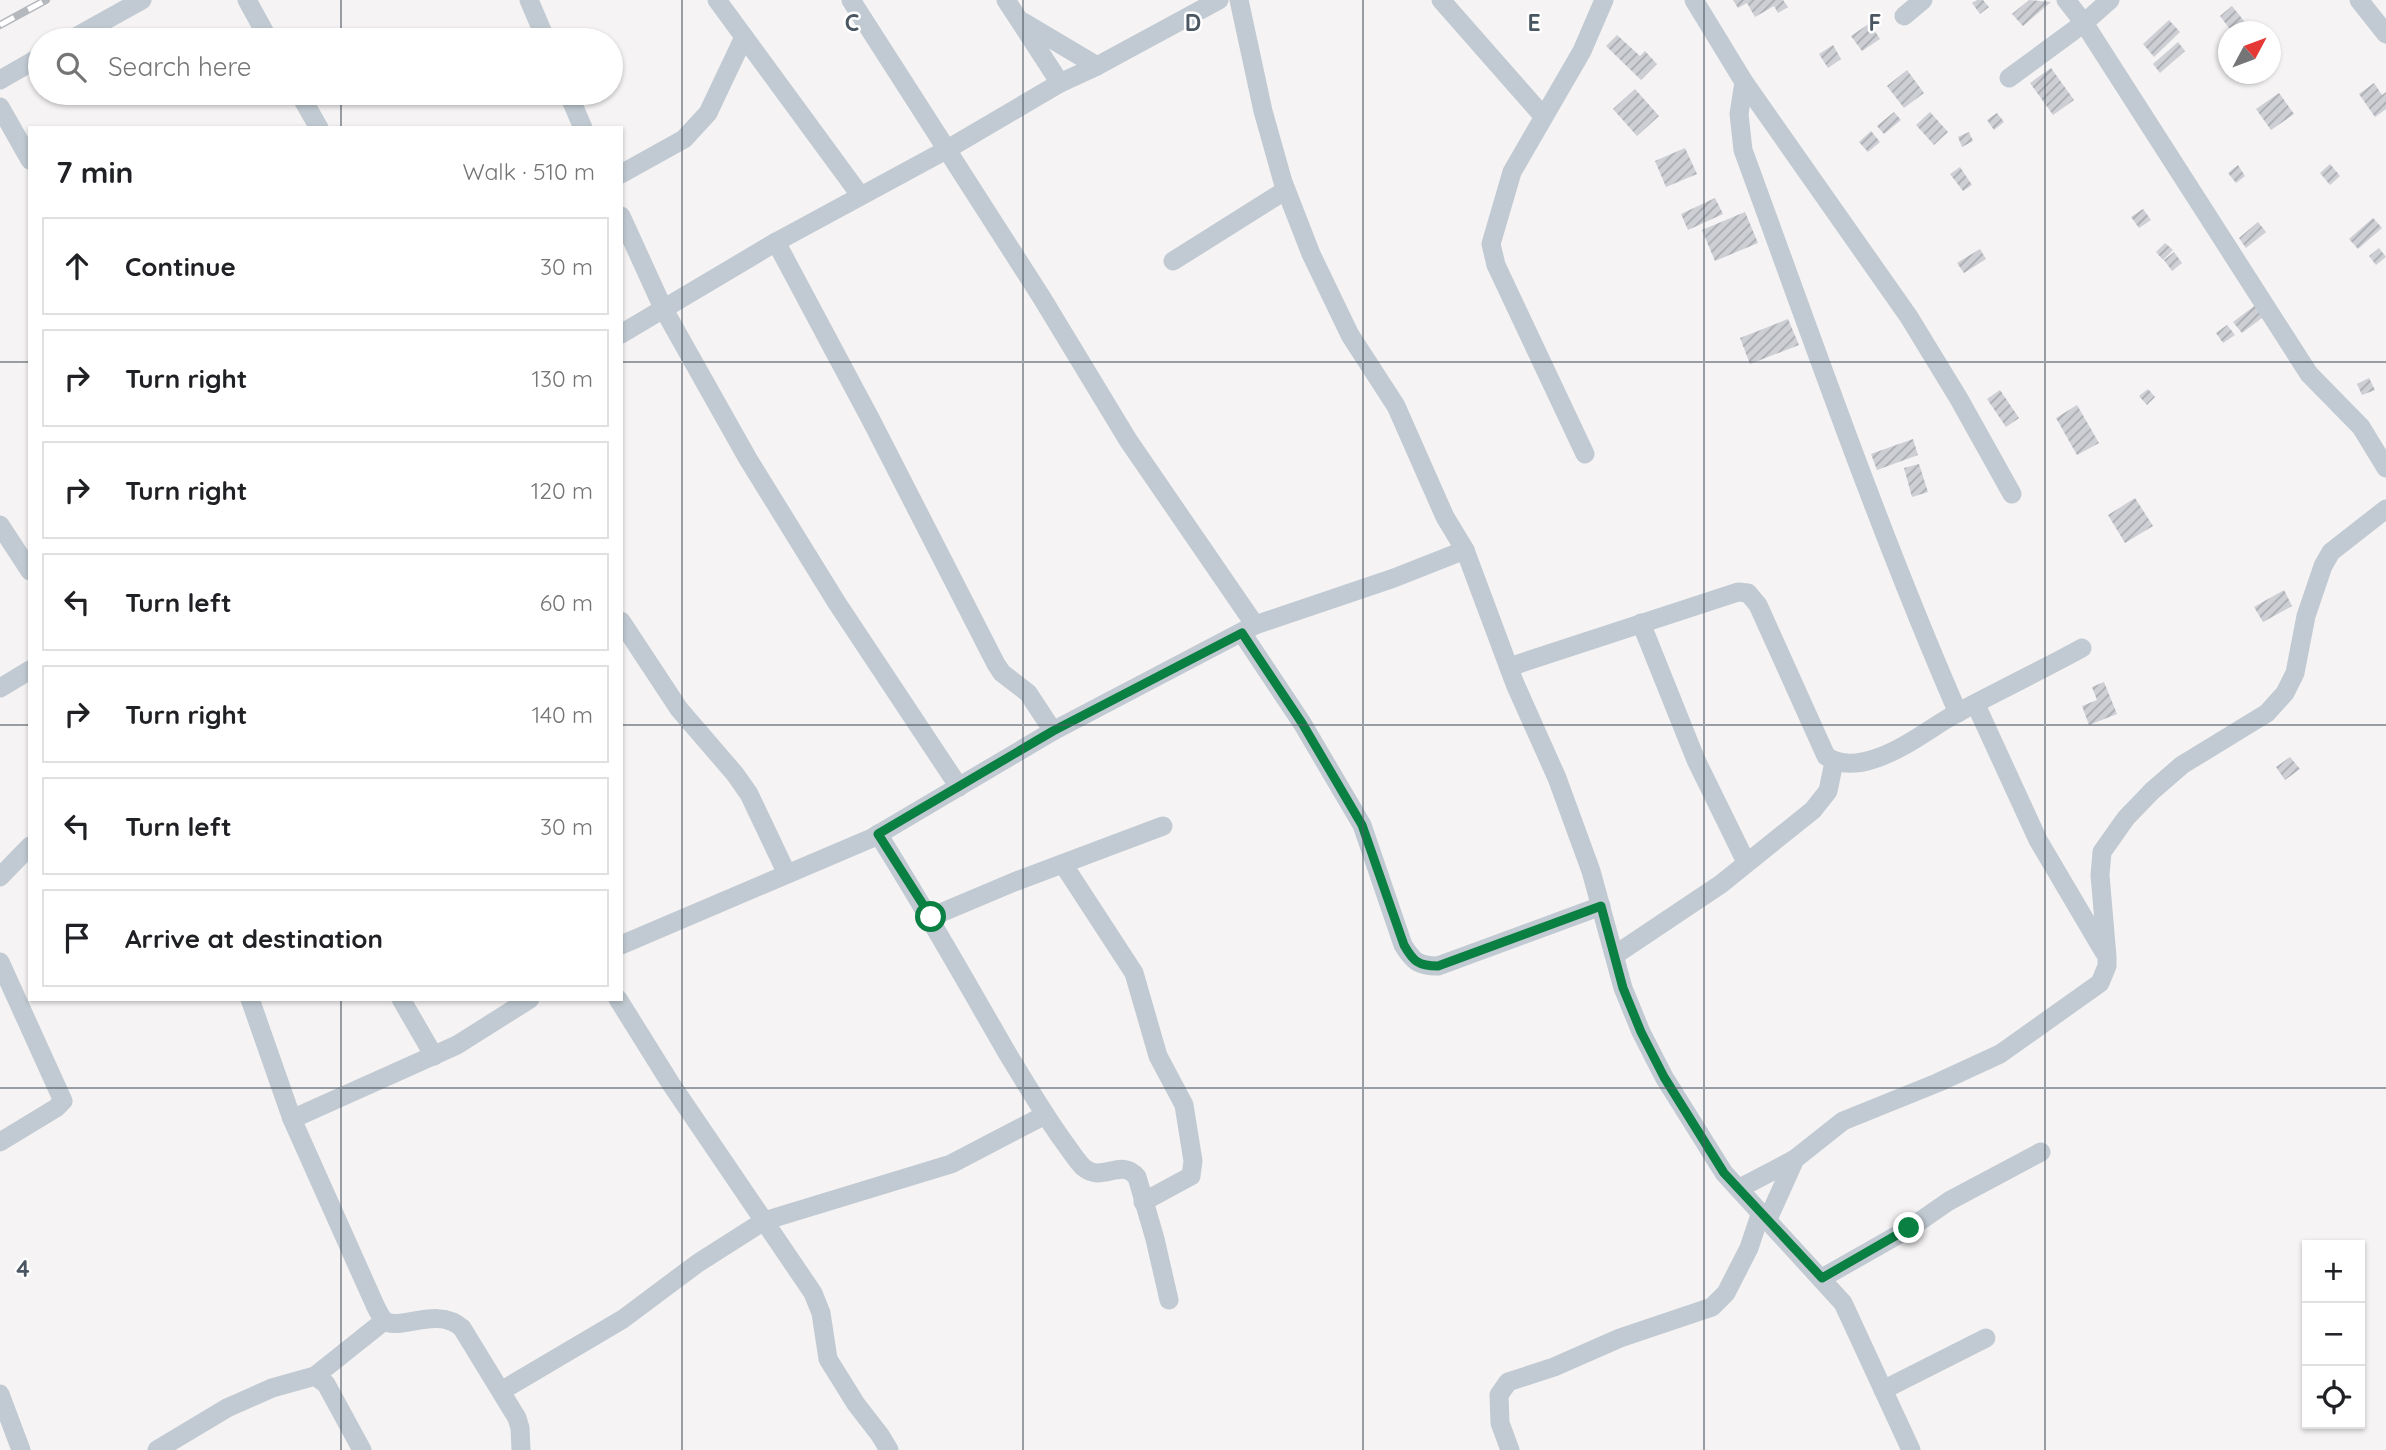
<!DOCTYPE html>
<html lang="en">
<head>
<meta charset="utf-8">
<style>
	:root { --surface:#fff; --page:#f6f6f6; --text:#202124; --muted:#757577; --line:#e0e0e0 }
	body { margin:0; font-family:Quicksand,sans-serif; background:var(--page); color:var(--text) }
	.controls { position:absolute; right:21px; bottom:21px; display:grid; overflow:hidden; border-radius:0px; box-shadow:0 2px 5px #0004 }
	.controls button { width:63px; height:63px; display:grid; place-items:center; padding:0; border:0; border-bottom:2px solid var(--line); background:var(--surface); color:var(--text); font:35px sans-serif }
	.compass { position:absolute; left:2218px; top:21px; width:63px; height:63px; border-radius:50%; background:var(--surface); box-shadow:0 2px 5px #0004; rotate:49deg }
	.stop { position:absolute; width:21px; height:21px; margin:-16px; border:5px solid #0b8043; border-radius:50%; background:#fff }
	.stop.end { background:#0b8043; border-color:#fff; box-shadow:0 2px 7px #0008 }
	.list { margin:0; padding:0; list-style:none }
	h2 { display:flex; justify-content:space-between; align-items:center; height:91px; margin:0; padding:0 28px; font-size:30px }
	h2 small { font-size:23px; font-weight:400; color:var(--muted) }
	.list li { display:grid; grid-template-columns:46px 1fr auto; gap:21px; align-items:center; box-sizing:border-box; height:98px; margin:0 14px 14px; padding:0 14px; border:2px solid var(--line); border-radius:0px }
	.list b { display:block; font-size:26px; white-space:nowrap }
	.list em { font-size:23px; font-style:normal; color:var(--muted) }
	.icon { flex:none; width:38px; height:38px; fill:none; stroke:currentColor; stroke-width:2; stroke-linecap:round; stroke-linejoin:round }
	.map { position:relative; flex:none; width:2386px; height:1450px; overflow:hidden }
	.search { position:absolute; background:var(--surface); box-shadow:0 2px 5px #0004; left:28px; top:28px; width:595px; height:77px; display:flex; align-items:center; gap:18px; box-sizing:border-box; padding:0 24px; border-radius:38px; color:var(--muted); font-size:26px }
	.panel { position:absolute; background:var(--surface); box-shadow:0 2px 5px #0004; left:28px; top:126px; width:595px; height:875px; border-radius:0px }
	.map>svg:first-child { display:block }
	.building { fill:url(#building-hatch) }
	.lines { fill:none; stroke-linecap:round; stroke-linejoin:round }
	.street { stroke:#c1cad2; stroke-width:19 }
	.rail-casing { stroke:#b5b8bd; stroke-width:8 }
	.rail { stroke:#fff; stroke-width:5; stroke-dasharray:16; stroke-linecap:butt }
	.route { stroke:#0b8043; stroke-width:9 }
	.grid { fill:none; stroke:#4a5661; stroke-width:2; stroke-opacity:0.55 }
	.grid-label { font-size:23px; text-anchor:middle; font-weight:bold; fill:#4a5661; stroke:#fff; stroke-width:5; stroke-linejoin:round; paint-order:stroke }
</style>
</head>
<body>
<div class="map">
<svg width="2386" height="1450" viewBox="0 0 2386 1450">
	<defs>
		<pattern id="building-hatch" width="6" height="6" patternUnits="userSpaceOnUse" patternTransform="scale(1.75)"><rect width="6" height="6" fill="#cdcfd5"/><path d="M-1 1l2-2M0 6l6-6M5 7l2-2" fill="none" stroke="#a8abb0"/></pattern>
	</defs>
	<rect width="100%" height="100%" fill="#f5f3f3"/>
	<!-- building -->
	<g class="building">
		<path d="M1733 0H1783L1788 7 1778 13 1774 6 1755 17 1747 3 1738 8Z"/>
		<path d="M1977 0H1983L1989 7 1980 14 1972 3Z"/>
		<path d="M2029 0 2051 2 2023 26 2012 14Z"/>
		<path d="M2232 6 2248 26 2241 32H2232L2220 16Z"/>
		<path d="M2169 20 2180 32 2154 57 2143 44Z"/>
		<path d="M1870 23 1880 39 1862 51 1851 36Z"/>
		<path d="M1617 35 1640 56 1645 51 1657 64 1641 80 1606 46Z"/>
		<path d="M2178 42 2185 51 2160 73 2153 64Z"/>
		<path d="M1833 45 1841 59 1828 68 1819 54Z"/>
		<path d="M2051 68 2074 100 2053 115 2030 83Z"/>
		<path d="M1907 70 1924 93 1904 108 1887 86Z"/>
		<path d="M2374 83 2382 95 2386 92V109L2375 117 2359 94Z"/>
		<path d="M1635 89 1659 116 1637 136 1613 109Z"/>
		<path d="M2279 93 2294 114 2271 130 2256 109Z"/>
		<path d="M1894 112 1901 120 1884 134 1877 126Z"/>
		<path d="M1930 112 1948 132 1934 145 1916 125Z"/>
		<path d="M1997 113 2004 122 1994 130 1987 120Z"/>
		<path d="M1871 131 1880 142 1868 152 1859 142Z"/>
		<path d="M1969 132 1973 141 1962 147 1958 137Z"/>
		<path d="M1685 148 1697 174 1666 187 1655 161Z"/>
		<path d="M2330 164 2340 176 2330 185 2320 173Z"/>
		<path d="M2238 165 2245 176 2236 183 2228 173Z"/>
		<path d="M1960 167 1972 185 1963 191 1950 174Z"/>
		<path d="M1715 198 1723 214 1688 230 1681 214Z"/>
		<path d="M2143 209 2151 220 2139 228 2131 217Z"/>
		<path d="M1745 212 1758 243 1715 261 1702 230Z"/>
		<path d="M2373 218 2382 228 2358 249 2349 239Z"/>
		<path d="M2258 222 2266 232 2246 248 2239 238Z"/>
		<path d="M2165 243 2173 250 2163 260 2156 252Z"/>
		<path d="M2379 248 2386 257 2376 265 2369 256Z"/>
		<path d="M1980 249 1986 259 1964 273 1957 263Z"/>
		<path d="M2174 252 2182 263 2172 271 2164 260Z"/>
		<path d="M2257 304 2266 315 2242 333 2233 322Z"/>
		<path d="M1788 319 1799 345 1750 364 1740 338Z"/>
		<path d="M2227 325 2235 335 2223 343 2216 333Z"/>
		<path d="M2369 378 2375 390 2362 395 2357 384Z"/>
		<path d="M2148 389 2155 397 2147 405 2139 396Z"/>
		<path d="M2000 390 2019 418 2006 427 1987 399Z"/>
		<path d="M2077 405 2099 443 2077 455 2056 418Z"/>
		<path d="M1913 439 1918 455 1877 470 1871 454Z"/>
		<path d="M1919 464 1928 492 1912 497 1904 468Z"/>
		<path d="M2135 498 2153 526 2125 543 2108 515Z"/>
		<path d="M2284 590 2292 606 2263 622 2254 607Z"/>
		<path d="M2104 682 2117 714 2089 725 2082 706 2097 700 2092 687Z"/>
		<path d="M2290 757 2300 769 2285 780 2276 767Z"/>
	</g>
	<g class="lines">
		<!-- street -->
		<g class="street">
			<path d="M247 0 269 40"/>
			<path d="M529 0 546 40"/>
			<path d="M717 0 860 195"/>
			<path d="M851 0 1042 298 1128 440 1255 625"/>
			<path d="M1006 0 1060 83"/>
			<path d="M1239 0 1263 111 1283 182 1311 254 1350 335 1396 406 1445 517 1465 550 1515 684 1557 778 1591 871 1623 988 1641 1032 1664 1077 1724 1173 1843 1303 1911 1450"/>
			<path d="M1441 0 1543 116"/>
			<path d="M1694 0 1744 82 1909 317 1959 399 2012 494"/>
			<path d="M2066 0 2084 23 2309 374 2361 427 2386 468"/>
			<path d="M2359 0 2386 34"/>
			<path d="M1904 16 1923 0"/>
			<path d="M1023 22 1097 66"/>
			<path d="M70 40 142 0"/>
			<path d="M2009 78 2084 23 2110 0"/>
			<path d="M0 80 40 57"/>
			<path d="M1744 82 1739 114 1743 150C1812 338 1878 529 1958 713"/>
			<path d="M299 93 319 128"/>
			<path d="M568 93 583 128"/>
			<path d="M0 107 30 160"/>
			<path d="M621 174 684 139 708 113 744 37"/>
			<path d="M621 216 663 308 748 459 837 603 959 787"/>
			<path d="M776 242 871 420 996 664 1002 673 1028 693 1053 731"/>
			<path d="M1173 261 1286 190"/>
			<path d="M621 334 776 242 946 150 1060 83 1097 66 1219 0"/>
			<path d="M1585 454 1496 265 1491 244 1512 172 1582 51 1604 0"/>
			<path d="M0 525 30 571"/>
			<path d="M621 621 679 709 735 774 749 794 787 874"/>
			<path d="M1641 623 1696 760 1746 862"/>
			<path d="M1242 633 1302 723 1362 825 1403 945C1413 961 1418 966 1438 966L1601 906"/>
			<path d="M1509 667 1738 592 1748 593 1758 605 1826 756C1841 767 1860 764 1877 758 1906 748 1930 728 1957 713 1998 691 2040 671 2082 648"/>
			<path d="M0 688 30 670"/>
			<path d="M1976 705 2038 840 2104 952"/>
			<path d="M878 834C923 905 964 978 1006 1051 1025 1082 1043 1113 1064 1142 1070 1150 1076 1160 1083 1167 1102 1184 1121 1157 1137 1177L1155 1239 1169 1300"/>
			<path d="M1063 864 1134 973 1158 1056 1184 1105 1193 1161 1191 1176 1143 1202"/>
			<path d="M0 877 30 846"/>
			<path d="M931 917 1014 882 1163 826"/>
			<path d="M621 945 872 838 1053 731 1255 625 1394 578 1465 550"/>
			<path d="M1615 955 1721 884 1813 810 1828 791 1834 762"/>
			<path d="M0 962 63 1101 56 1108 0 1142"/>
			<path d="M250 999 292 1119 375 1305C377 1309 380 1316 384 1320 397 1333 437 1305 462 1328L517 1418 520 1428 521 1450"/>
			<path d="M401 999 434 1056"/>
			<path d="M618 999 671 1084 813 1293 821 1313 828 1359 856 1404 880 1435 889 1450"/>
			<path d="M292 1119 457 1045 530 999"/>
			<path d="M1740 1188 1795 1159 1843 1121 1937 1083 2000 1054 2100 983 2107 966V957L2100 875 2102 852 2126 818 2152 791 2182 765 2267 713 2285 693 2295 673 2306 616 2323 566 2331 552 2386 509"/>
			<path d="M1768 1219 1795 1159"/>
			<path d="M1822 1278 1910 1228 1949 1201 2041 1152"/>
			<path d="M315 1376 326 1384 362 1450"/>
			<path d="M1883 1390 1986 1338"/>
			<path d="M501 1391 623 1319 698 1263 764 1221 951 1164 1045 1115"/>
			<path d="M0 1394 21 1450"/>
			<path d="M157 1450 227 1408 272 1388 315 1376 384 1321"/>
			<path d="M1510 1450 1500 1423 1499 1395 1508 1382 1554 1367 1620 1338 1712 1307 1726 1293 1749 1248 1761 1212"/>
		</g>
		<defs>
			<path id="rail" d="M0 25 46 0"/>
		</defs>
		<!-- rail casing -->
		<use href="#rail" class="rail-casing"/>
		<!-- rail -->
		<use href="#rail" class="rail"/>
	</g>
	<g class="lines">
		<!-- route -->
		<path class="route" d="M931 917 878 834 1053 731 1242 633 1302 723 1362 825 1404 945C1413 961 1418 966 1438 966L1601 906 1623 988 1641 1032 1664 1077 1724 1173 1822 1278 1909 1228"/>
	</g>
	<!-- grid -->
	<path class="grid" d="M341 0V40M682 0V1450M1023 0V1450M1363 0V1450M1704 0V1450M2045 0V1450M341 93V128M0 362H30M621 362H2386M0 725H30M621 725H2386M341 999V1450M0 1088H2386"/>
	<g class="grid-label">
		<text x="852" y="31">C</text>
		<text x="1193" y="31">D</text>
		<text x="1534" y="31">E</text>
		<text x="1875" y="31">F</text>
		<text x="23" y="1277">4</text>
	</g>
</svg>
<div class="controls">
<button>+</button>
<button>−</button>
<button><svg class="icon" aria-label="locate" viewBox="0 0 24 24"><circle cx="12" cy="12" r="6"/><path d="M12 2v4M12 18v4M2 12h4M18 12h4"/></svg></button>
</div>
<svg class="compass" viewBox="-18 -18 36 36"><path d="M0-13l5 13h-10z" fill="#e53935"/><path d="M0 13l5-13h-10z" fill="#757577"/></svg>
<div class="stop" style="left:931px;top:917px"></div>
<div class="stop end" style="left:1909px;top:1228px"></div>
<div class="search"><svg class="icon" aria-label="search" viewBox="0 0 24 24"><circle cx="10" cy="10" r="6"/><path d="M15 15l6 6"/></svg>Search here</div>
<section class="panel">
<h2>7 min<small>Walk · 510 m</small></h2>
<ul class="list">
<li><svg class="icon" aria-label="ahead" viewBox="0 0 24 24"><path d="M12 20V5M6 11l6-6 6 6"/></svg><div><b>Continue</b></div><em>30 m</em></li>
<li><svg class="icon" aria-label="right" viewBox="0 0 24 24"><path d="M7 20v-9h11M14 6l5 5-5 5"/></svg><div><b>Turn right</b></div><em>130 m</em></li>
<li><svg class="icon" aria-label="right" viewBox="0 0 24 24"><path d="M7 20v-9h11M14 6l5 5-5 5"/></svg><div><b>Turn right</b></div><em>120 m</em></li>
<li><svg class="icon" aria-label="left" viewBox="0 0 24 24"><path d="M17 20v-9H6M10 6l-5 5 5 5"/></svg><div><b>Turn left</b></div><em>60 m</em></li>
<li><svg class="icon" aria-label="right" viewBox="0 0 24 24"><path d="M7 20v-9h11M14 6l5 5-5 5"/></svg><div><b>Turn right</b></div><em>140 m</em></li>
<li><svg class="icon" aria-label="left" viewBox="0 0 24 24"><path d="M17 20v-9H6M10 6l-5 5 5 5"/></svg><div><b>Turn left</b></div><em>30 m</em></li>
<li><svg class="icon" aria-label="arrive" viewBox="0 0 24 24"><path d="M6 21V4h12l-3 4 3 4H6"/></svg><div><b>Arrive at destination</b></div></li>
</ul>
</section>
</div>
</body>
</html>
